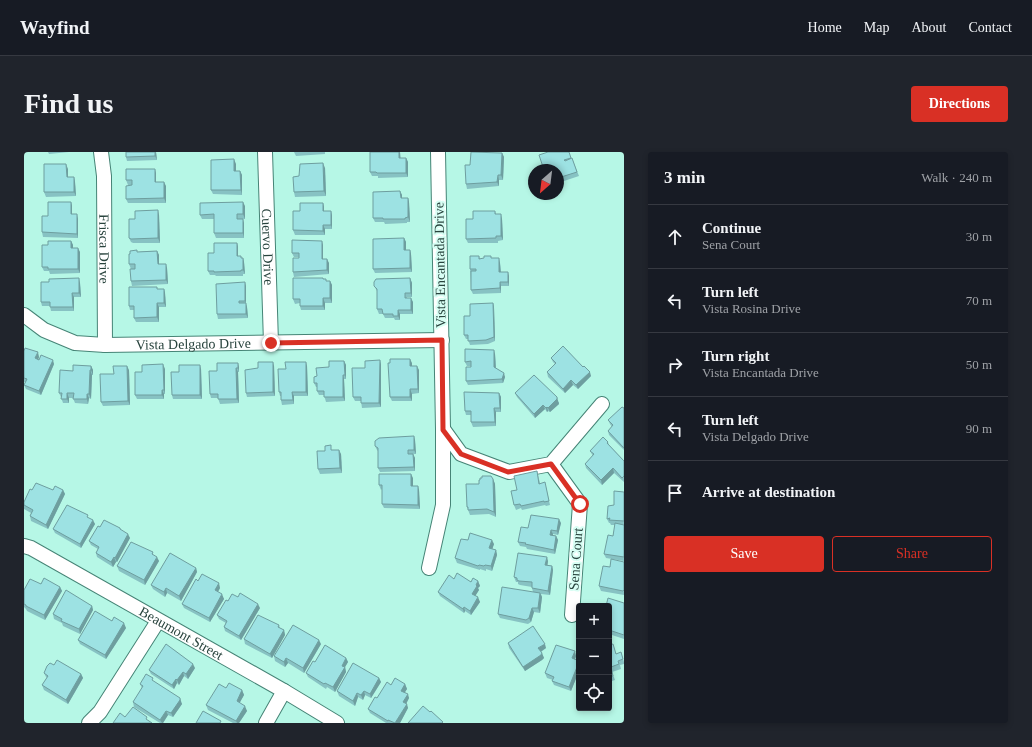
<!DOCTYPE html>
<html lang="en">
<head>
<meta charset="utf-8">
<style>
	:root { --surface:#171b24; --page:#20242c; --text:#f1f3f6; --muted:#9ea1a6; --line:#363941; --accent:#d93025 }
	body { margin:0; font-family:Georgia,serif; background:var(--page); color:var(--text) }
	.controls { position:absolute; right:12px; bottom:12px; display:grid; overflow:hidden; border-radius:4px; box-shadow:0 2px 6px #0003 }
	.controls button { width:36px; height:36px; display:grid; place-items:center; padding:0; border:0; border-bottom:1px solid var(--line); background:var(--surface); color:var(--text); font:20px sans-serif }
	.compass { position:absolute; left:504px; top:12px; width:36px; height:36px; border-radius:50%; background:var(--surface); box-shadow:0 2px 6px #0003; rotate:208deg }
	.stop { position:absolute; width:12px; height:12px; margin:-9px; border:3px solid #d93025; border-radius:50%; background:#fff }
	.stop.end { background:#d93025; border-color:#fff; box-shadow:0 1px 4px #0008 }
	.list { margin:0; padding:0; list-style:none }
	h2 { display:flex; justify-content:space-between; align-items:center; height:52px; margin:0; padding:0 16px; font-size:17px }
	h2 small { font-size:13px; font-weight:400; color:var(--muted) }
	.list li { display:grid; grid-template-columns:26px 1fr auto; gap:12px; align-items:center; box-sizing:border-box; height:64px; padding:0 16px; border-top:1px solid var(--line) }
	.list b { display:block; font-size:15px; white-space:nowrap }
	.list p { margin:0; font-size:13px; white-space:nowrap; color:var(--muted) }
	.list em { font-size:13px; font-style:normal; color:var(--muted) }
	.actions { display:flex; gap:8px; padding:12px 16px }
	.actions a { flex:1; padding:9px 0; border:1px solid var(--accent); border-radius:4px; text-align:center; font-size:14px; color:var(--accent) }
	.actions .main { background:var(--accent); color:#fff }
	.icon { flex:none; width:22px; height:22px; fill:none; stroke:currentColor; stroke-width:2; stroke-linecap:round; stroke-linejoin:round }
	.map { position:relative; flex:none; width:600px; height:571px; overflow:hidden; border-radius:4px }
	header { display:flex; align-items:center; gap:24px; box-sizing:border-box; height:56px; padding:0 20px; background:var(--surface); border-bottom:1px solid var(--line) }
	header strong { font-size:19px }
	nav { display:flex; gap:22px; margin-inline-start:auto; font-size:14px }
	.intro { display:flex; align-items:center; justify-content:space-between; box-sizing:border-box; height:96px; padding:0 24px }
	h1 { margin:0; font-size:28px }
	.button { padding:10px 18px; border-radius:4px; background:var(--accent); color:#fff; font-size:14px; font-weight:700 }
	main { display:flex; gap:24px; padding:0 24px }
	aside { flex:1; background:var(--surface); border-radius:4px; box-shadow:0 2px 6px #0003 }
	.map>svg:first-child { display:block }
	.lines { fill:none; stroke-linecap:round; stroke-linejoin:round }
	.street-casing { stroke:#468476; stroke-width:16 }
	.street { stroke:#fff; stroke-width:14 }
	.wall { fill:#87c2c3 }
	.shaded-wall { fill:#6e9e9f }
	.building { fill:#9de2e3; stroke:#6e9e9f }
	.route { stroke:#d93025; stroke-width:5 }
	.labels { text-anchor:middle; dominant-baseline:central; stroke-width:4; stroke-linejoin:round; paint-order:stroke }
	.street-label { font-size:14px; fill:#28433d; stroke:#d8fef4 }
</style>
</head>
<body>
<header>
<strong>Wayfind</strong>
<nav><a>Home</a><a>Map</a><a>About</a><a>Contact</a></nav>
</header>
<div class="intro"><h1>Find us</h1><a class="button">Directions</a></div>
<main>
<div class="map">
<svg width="600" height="571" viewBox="0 0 600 571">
	<rect width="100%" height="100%" fill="#b6f7e6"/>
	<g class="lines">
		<defs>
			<g id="street">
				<path id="s1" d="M77 0 80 24 81 193"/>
				<path id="s2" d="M241 0 247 191"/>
				<path id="s3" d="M0 163 20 178 51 191 81 193 418 188"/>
				<path d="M419 277 437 302 485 320 527 312 578 252"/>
				<path d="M527 312 556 352 548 463"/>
				<path id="s4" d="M0 394 7 396 260 539 313 571"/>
				<path d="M405 416 419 353V277L414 0"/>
				<path d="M65 571 76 560 134 469"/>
				<path d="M242 571 260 539"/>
			</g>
		</defs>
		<!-- street casing -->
		<use href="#street" class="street-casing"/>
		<!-- street -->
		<use href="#street" class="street"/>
	</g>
	<!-- wall -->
	<g class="wall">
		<path d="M24 0H45L25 2Z"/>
		<path d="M132 0 133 8 103 9 102 5Z"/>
		<path d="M270 0H301V2L272 4Z"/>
		<path d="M545 0 547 7 548 6 555 24 534 31V18Z"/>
		<path d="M478 1 480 5 479 28H475V34L443 37 442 32Z"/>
		<path d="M377 6H382L384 10V25L354 26V24H348L346 20Z"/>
		<path d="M212 12V19H216L218 23V43L189 42 187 38Z"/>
		<path d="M301 16 302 44 271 45 270 40 275 24Z"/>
		<path d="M44 17V25H50L51 30 52 44 22 45 20 40Z"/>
		<path d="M132 21V30L142 34V51H104L102 47 108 33H104L102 28Z"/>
		<path d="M376 39 378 43V46H384L385 50 386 70H383V71L361 72 360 70H351L349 66Z"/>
		<path d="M47 50 48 54V62L54 67V86L19 85 18 80 24 64Z"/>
		<path d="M299 51 300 55V59H307L308 64V77H301V83H271L269 78 276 59Z"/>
		<path d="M221 54V67H214L220 71V86H192L190 81V67H178L176 63Z"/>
		<path d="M471 59 472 62 478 67 479 88 474 89V91H444L442 87 449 67Z"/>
		<path d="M135 63 136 91H109L107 90 105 86 111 67Z"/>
		<path d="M380 86 382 90V98H386L387 102 388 120 351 121 349 117Z"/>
		<path d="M47 89 49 93V96L56 100V121L26 122 25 119H20L18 115 24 93Z"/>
		<path d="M213 91 214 95V104L218 106H219L220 110 221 122H219V124H192L191 123H186L184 119 190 101Z"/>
		<path d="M299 93V107L305 111V122L270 125 269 120 275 105H270L268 101Z"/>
		<path d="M133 99 135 103V112L143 116 144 132 108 134 107 129V117L105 112 106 102 113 100Z"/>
		<path d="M455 104 456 107 468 106 476 111 477 120 485 124V134H477V141L449 142 447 138 446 117Z"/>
		<path d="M386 126 388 131V145H383V146L389 150V162H376V168H371L370 166H361L359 162H355L353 157V139L350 134Z"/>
		<path d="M300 127H302V129H306L308 133V151H301V158H277L276 154V151L271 152 269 147Z"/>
		<path d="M56 131 57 145H50V159H27L26 154H18L17 150Z"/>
		<path d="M222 134V152L223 155 224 166 194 167 193 162Z"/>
		<path d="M134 137H140L141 141 142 155H135V170H112L110 166V158H106L105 154Z"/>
		<path d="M469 151 470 155 471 189 464 192 446 193 444 187H442L440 183 446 164Z"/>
		<path d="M0 199 15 205 14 207 30 212 17 243 2 237 0 233 1 230H0Z"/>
		<path d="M471 202 472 216 481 225 479 231 444 233 442 229 447 214H443L441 210Z"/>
		<path d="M527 206 567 224 554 237 549 233 541 241 524 225 523 220 531 212 529 210Z"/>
		<path d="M356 208 357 213V255L338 256 337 249H331L329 245 341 216Z"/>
		<path d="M320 209 322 213V227H320L321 249 302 250 300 243H295L293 239V235H292L290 231 293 224 305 215Z"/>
		<path d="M388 211V214L395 218V241L388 242V249H368L366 245Z"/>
		<path d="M67 214 69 218V223H68L67 247 65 246 64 252 51 251 49 246H45V251H39L37 245 35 241 49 219Z"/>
		<path d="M250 214 251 244 223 245 222 241 234 216Z"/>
		<path d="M283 214 284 244H270V252L258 253 257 248V244H256L255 240 262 217Z"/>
		<path d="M215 215V220H214L215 251 196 252 194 246H187L186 242 193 219Z"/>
		<path d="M141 217V242H140V247H113L111 243 118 220Z"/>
		<path d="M177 217 178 247H149L148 243 155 220Z"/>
		<path d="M105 218 106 253 79 254 77 250Z"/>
		<path d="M475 241 477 245V260H472V274L449 275 447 270V263H442L441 259Z"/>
		<path d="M491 241 535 250V252L526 260 524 259 523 260 521 257 511 266 493 245Z"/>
		<path d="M600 256V298L585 283 584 279 588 275 586 272 584 268Z"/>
		<path d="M391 288 392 302H389L391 306V319L356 320 354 316V299L353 298 351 294Z"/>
		<path d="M584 290 585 293 600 309V330L590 321 578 333 562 316 561 312 569 304 566 299Z"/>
		<path d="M309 298 317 302 318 321 296 322 294 317Z"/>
		<path d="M513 319 516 331 522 335 526 353 522 354 521 353 498 358 497 356 492 358 490 353 493 338Z"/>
		<path d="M389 326V334L395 338 396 357 360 356 358 352V337L357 338 355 333Z"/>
		<path d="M469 327 471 332 472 365 465 362 446 363 443 355 455 332Z"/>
		<path d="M8 338H39L41 342 24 377 7 369 6 364 7 361 0 357V350Z"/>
		<path d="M600 340V409L582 406 580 402 589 384 591 373H587L586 371H585L583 367 590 353Z"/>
		<path d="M65 366 71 372 57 396 31 381 29 377Z"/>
		<path d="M537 371 534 383 529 382 528 383 532 384 534 388 531 402 503 397 502 395 496 394 494 390 504 376Z"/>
		<path d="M76 375 96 376 97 378 106 386 93 410H92L89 415 73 405 72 401 74 397 67 393 65 389Z"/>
		<path d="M444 388 470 392 468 397 472 398 473 403 468 419 462 417V419L456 417V418L433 411 431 406Z"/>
		<path d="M129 400V403L135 409 121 433 95 419 93 414Z"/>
		<path d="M524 409 523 413 528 414 529 418 526 443 517 442 518 445 516 461 510 460 507 470 504 472 476 466 474 462 509 440 508 436V435L496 433 494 432V430H492L490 425Z"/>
		<path d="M600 410V443L577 439 575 434 586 415Z"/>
		<path d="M172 416 173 420 157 449 143 441 141 445 129 437 127 433Z"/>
		<path d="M430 427 447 430 454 429 456 434 454 436 455 438 451 444 456 450 447 463 441 459 440 461 416 444 414 440Z"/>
		<path d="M174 429 196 436 194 440 200 447 186 470 160 456 158 452Z"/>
		<path d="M17 432 36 435 38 439 21 468 3 459 2 457 0 455V438Z"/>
		<path d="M204 449 236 456 217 488 201 479 200 475 202 471 195 467 193 463Z"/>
		<path d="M600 451V487L585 482V464L586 462H585V454Z"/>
		<path d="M68 454 69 458 56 482 39 474 38 471 30 467 29 462Z"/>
		<path d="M88 469 102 476 82 507 56 492 54 488Z"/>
		<path d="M255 473 256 476 260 478 261 483 248 506 221 492 220 487Z"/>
		<path d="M484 491 522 496 517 500 520 506 518 508 501 519 485 496Z"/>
		<path d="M297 492 280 521 264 511 261 515 251 509 250 504Z"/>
		<path d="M585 493 592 502 597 500 600 510V512L596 513 597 517 588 520 591 528 585 530Z"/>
		<path d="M552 504 551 507 555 509V519L547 539 530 533 528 529 529 528 523 526 521 521Z"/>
		<path d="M322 506 324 510 321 515 322 520 311 540 303 535 302 537 284 525 282 521 291 510Z"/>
		<path d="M30 513 57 522 59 526 44 552 20 538 18 533 23 526 22 525 20 521Z"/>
		<path d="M171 516 164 527 160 524 155 533 153 531 150 537 127 522 125 518Z"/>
		<path d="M355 526 357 530 347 546 341 543 339 548 334 545 331 554 315 544 313 539Z"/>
		<path d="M130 530 158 552 149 565 144 563 139 571H136L110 555 109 550 118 536 116 532Z"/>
		<path d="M381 532 383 537 381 540 385 546 382 552 384 556 376 571H362L346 561 344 557 353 546 367 533Z"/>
		<path d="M202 536 218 538 220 543 215 551 223 559 215 571H209L184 558 182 553Z"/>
	</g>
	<!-- shaded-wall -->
	<g class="shaded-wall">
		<path d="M131 0H132L133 8 131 4Z"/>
		<path d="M375 0H376L377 10 375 6Z"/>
		<path d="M478 1 480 5 479 28 477 23Z"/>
		<path d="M382 6 384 10V25L382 21Z"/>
		<path d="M210 7 212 12V23L210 19Z"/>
		<path d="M299 11 301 16 302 44 300 39Z"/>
		<path d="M42 12 44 17V30L43 25Z"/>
		<path d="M131 17 132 21V34L131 30Z"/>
		<path d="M216 19 218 23V43L217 38Z"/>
		<path d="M474 23 475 28V34L473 30Z"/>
		<path d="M50 25 51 30 52 44 50 40Z"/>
		<path d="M140 30 142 34V51L140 46Z"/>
		<path d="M376 39 378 43V51L377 46Z"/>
		<path d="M384 46 385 50 386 70 384 65Z"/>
		<path d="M47 50 48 54V67L47 62Z"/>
		<path d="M219 50 221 54V67L219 62Z"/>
		<path d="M299 51 300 55V64L299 59Z"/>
		<path d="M134 58 135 63 136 91 134 86Z"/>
		<path d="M307 59 308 64V77L307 73Z"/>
		<path d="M53 62 54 67V86L53 82Z"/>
		<path d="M477 62 478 67 479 88 477 84Z"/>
		<path d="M219 67 220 71V86L219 81Z"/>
		<path d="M299 73 301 77V83L299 79Z"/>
		<path d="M380 86 382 90V102L380 98Z"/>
		<path d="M47 89 49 93V100L47 96Z"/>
		<path d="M298 89 299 93V111L298 107Z"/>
		<path d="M213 91 214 95V108L213 104Z"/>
		<path d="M54 96 56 100V121L54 117Z"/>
		<path d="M386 98 387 102 388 120 386 116Z"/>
		<path d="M133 99 135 103V116L134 112Z"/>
		<path d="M219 106 220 110 221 122 219 118Z"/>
		<path d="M475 106 476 111 477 124 475 120Z"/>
		<path d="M303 107 305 111V122L303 118Z"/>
		<path d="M142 112 143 116 144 132 142 128Z"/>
		<path d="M484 120 485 124V134L484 130Z"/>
		<path d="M55 126 56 131 57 145 55 141Z"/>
		<path d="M386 126 388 131V145L387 141Z"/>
		<path d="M306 129 308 133V151L306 146Z"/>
		<path d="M221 130 222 134V152L223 155 224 166 222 162V151L221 149Z"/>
		<path d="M476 130 477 134V141L476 136Z"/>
		<path d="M140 137 141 141 142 155 140 151Z"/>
		<path d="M48 141 50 145V159L49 155Z"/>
		<path d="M299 146 301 151V158L299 154Z"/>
		<path d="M387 146 389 150V162L387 158Z"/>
		<path d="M133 151 135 155V170L133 165Z"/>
		<path d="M469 151 470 155 471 189 470 185Z"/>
		<path d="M374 158 376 162V168L374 164Z"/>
		<path d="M470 198 471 202 472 219 470 215Z"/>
		<path d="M14 200 15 205 13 211 11 206Z"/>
		<path d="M386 207 388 211V219L386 214Z"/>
		<path d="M29 208 30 212 17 243 15 239Z"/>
		<path d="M356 208 357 213V255L355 251Z"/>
		<path d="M320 209 322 213V227L321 223Z"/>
		<path d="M249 210 250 214 251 244 249 240Z"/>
		<path d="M282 210 283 214 284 244 282 240Z"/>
		<path d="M214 211 215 215V220L214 216Z"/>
		<path d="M139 212 141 217V242L140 238Z"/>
		<path d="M176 213 177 217 178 247 176 243Z"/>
		<path d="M67 214 69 218V223L67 218Z"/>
		<path d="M103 214 105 218 106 253 104 249Z"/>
		<path d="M393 214 395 218V241L394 237Z"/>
		<path d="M212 216 214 220 215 251 213 247Z"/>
		<path d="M66 218 68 223 67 247 65 242Z"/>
		<path d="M566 220 567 224 554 237 552 233Z"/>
		<path d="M480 221 481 225 479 231 478 227Z"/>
		<path d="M319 223 320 227 321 249 319 245Z"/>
		<path d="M547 228 549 233 541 241 539 237Z"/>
		<path d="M386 237 388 242V249L386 245Z"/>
		<path d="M138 238 140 242V247L138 243Z"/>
		<path d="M268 240 270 244V252L269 248Z"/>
		<path d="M43 241 45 246V251L43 247Z"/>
		<path d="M475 241 477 245V260L476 256Z"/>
		<path d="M63 242 65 246 64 252 63 247Z"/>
		<path d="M533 245 535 252 526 260 524 256Z"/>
		<path d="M519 253 521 257 511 266 510 262Z"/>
		<path d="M523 255 524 259 523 260 522 256Z"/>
		<path d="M470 256 472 260V274L471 270Z"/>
		<path d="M390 284 391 288 392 302 390 298Z"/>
		<path d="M315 298 317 302 318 321 316 316Z"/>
		<path d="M389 302 391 306V319L390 315Z"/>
		<path d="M589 316 590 321 578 333 577 328Z"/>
		<path d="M387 322 389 326V338L387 334Z"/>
		<path d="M469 327 471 332 472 365 470 360Z"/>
		<path d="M394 334 395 338 396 357 394 353Z"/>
		<path d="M39 338 41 342 24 377 22 373Z"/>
		<path d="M535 367 537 371 534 383 533 379Z"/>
		<path d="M69 368 71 372 57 396 56 392Z"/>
		<path d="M527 378 529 382 528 387 526 383Z"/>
		<path d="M104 382 106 386 93 410 91 406Z"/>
		<path d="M532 384 534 388 531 402 530 398Z"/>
		<path d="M468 388 470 392 467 401 465 396Z"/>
		<path d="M472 398 473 403 468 419 467 414Z"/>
		<path d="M90 405 92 410 89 415 87 410Z"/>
		<path d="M133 405 135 409 121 433 120 428Z"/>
		<path d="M523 405 524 409 523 417 521 413Z"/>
		<path d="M528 414 529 418 526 443 524 439Z"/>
		<path d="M172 416 173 420 157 449 155 444Z"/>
		<path d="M454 429 456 434 454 436 455 438 450 446 448 442Z"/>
		<path d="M195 431 196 436 192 443 191 438Z"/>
		<path d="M36 435 38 439 21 468 20 463Z"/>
		<path d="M142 436 143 441 141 445 140 440Z"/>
		<path d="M516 441 518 445 516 461 514 456Z"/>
		<path d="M198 442 200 447 186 470 185 466Z"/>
		<path d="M454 445 456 450 447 463 446 459Z"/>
		<path d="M234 452 236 456 217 488 215 484Z"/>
		<path d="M68 454 69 458 56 482 55 477Z"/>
		<path d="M440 455 441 459 440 461 439 457Z"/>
		<path d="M508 456 510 460 507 470 505 466Z"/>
		<path d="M100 471 102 476 82 507 81 503Z"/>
		<path d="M260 478 261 483 248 506 246 502Z"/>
		<path d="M295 488 297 492 280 521 279 516Z"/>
		<path d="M521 492 522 496 516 500 514 496Z"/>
		<path d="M551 499 552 504 550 511 548 506Z"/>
		<path d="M518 501 520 506 518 508 501 519 499 515Z"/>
		<path d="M262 506 264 511 261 515 260 510Z"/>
		<path d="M322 506 324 510 321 515 322 520 311 540 309 535 318 514Z"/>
		<path d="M555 510V519L547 539 545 535Z"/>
		<path d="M169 512 171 516 164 527 162 522Z"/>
		<path d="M159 520 160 524 155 533 153 528Z"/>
		<path d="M57 522 59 526 44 552 42 548Z"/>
		<path d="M355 526 357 530 347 546 346 542Z"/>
		<path d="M152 527 153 531 150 537 148 533Z"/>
		<path d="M381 532 383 537 379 543 377 539Z"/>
		<path d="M218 538 220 543 214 554 213 549Z"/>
		<path d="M340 539 341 543 339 548 337 543Z"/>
		<path d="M333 541 334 545 331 554 329 549Z"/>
		<path d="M384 542 385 546 381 554 379 550Z"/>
		<path d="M156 546 158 552 149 565 147 561Z"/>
		<path d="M383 552 384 556 376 571H371Z"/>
		<path d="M221 554 223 559 215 571H213L212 569Z"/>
		<path d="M142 559 144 563 139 571H138L136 568Z"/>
	</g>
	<!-- building -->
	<g class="building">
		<path d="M102 0H131V4L102 5Z"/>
		<path d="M346 0H375V6H382V21H353L352 20H346Z"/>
		<path d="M447 0 478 1 477 23H474L473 30 442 32 441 13H446Z"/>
		<path d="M524 0H545L547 6 540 8 541 9 548 6 553 20 534 26V18H515L519 15 515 3Z"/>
		<path d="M210 7V19H216L217 38H187V8Z"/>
		<path d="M299 11 300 39 270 40 269 25 275 24 276 12Z"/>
		<path d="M20 12H42L43 25H50V40H20Z"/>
		<path d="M102 17H131V30H140V46L102 47V34L108 33V28H102Z"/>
		<path d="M376 39 377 46H384V65L381 66V67H359V66H349V40Z"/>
		<path d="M24 50H47V62H53V82L18 80V64H24Z"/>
		<path d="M219 50V62H213V67H219V81H190V62L176 63V51Z"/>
		<path d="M276 51H299V59H307V73H299V79L269 78V59H276Z"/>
		<path d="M134 58V86L107 87 105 86V67H111V59Z"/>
		<path d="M449 59H471V62H477V84H472V86L442 87V67H449Z"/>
		<path d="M380 86V98H386V116L349 117V87Z"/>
		<path d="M268 88 298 89V107H303V118L269 120V106H275V101H268Z"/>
		<path d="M24 89H47V96H54V117H24V115H18V93H24Z"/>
		<path d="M190 91H213V104H217V106H219V118H217V119L190 120V119H184V101H190Z"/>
		<path d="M113 98V100L133 99 134 112H142V128L107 129 106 117H111V112H105V102H106V99Z"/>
		<path d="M446 104H455V107L460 106V104H467V106H475V120H484V130H476V136L447 138V119H452V117H446Z"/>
		<path d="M55 126V141H48L49 155H26V150H17V130H25V127Z"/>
		<path d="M269 126H299V127H302V129H306V146H299V154H276V147H269Z"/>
		<path d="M386 126 387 141H381V146H387V158H374V164H369V162H359L358 157H353V137L350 134V130L352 127Z"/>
		<path d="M221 130V149H215V151H222V162H193L192 132Z"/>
		<path d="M105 135H133V137H140V151H133V165L110 166V154H105Z"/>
		<path d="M469 151 470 185 462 188 444 189V183H440V164H446V152Z"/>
		<path d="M539 194 559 215 560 214 566 220 552 233 547 228 539 237 523 220 532 211 527 206Z"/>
		<path d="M1 196 14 200 11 206 15 208 17 203 29 208 15 239 0 233 3 227 0 226V199Z"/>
		<path d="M441 197 470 198V215L480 221 478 227 442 229V215H447V209L441 210Z"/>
		<path d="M366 207H386V214H393L394 237H386V245H366L364 211H366Z"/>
		<path d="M356 208 355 251H337V245H329L328 216H341V209Z"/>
		<path d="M305 209H320L321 223H319V245H300V239H293V231H290V225L293 224 292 216 305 215Z"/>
		<path d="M234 210H249V240L222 241 221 218 234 216Z"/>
		<path d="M261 210H282V240H268L269 248H257V240H255L254 217H262Z"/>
		<path d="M193 211H214V216H212L213 247H194V242H186L185 219H193Z"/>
		<path d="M139 212 140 238H138V243H111V220H118V213Z"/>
		<path d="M49 213 67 214V218H66L65 242H63V247H49L50 241H43V247H37L38 241H35L36 218 49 219Z"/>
		<path d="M155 213H176V243H148L147 220H155Z"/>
		<path d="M89 214H103L104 249 77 250 76 222H90Z"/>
		<path d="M510 223 533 245V247L524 256 523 255 522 256 519 253 510 262 491 241Z"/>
		<path d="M440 240 475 241 476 256H470L471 270H447V259H441Z"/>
		<path d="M598 255 600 256V296L584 279 589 273 584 268Z"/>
		<path d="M390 284V298H384V302H389L390 315 354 316V296L351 294V289L355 286Z"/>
		<path d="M579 285 584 290 583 291 600 309V324L598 326 589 316 577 328 561 312 570 302 566 299Z"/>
		<path d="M307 293V298H315L316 316 294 317 293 299H301V294Z"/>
		<path d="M513 319 515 332 521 330 525 349 520 350V349L497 354 496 352 490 353 487 339 493 338 490 324Z"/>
		<path d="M355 322H387V334H394V353L358 352V333H355Z"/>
		<path d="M458 324H467L469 327 470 360 463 357 444 358V355H443L442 332H455V328H456V326H458Z"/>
		<path d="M12 331 29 338 31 334 39 338 22 373 6 364 9 358 0 353V350L6 337 8 338Z"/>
		<path d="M590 339 600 340V369L585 368 586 366 583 367 584 354 590 353Z"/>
		<path d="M43 353 64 363 63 365 69 368 56 392 29 377Z"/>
		<path d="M507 363 535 367 533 379 527 378 526 383 532 384 530 398 501 392 502 391 494 390 497 375 504 376Z"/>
		<path d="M80 368 96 376V377L104 382 91 406 90 405 87 410 72 401 75 395 65 389 74 374 76 375Z"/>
		<path d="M591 371 600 373V405L580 402 584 383 589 384Z"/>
		<path d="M446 381 468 388 465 396 472 398 467 414 461 413 460 414 455 413 454 414 431 406 437 387 444 388Z"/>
		<path d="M107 390 129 400 128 402 133 405 120 428 93 414Z"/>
		<path d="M146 401 172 416 155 444 142 436 140 440 127 433Z"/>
		<path d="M494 401 523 405 521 413 528 414 524 439 508 436V430L495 429 493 428V426L490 425Z"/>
		<path d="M587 407 600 410V438L599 439 575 434 579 414 586 415Z"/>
		<path d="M433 421 447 430 449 426 454 429 452 433 453 434 448 442 454 445 446 459 440 455 439 457 414 440 425 423 430 427Z"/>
		<path d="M178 422 195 431 191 438 198 442 185 466 158 452 172 427 174 429Z"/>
		<path d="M20 426 36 435 20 463 2 454V453L0 452V438L6 427 17 432Z"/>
		<path d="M478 435 516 441 514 456H508L505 466 502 468 474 462Z"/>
		<path d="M42 438 68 454 55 477 37 469 38 467 29 462Z"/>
		<path d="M216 441 234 452 215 484 200 475 203 469 193 463 202 448 204 449 208 442 214 445Z"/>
		<path d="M584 446 600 451V483L585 478V464L587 458H585V454H582Z"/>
		<path d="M71 459 88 469 90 465 100 471 81 503 54 488Z"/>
		<path d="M234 463 255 473 254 475 260 478 246 502 220 487Z"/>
		<path d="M269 473 295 488 279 516 262 506 260 510 250 504Z"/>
		<path d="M509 474 521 492 514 496 518 501 517 503 499 515 484 491Z"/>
		<path d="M142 492 169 512 162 522 159 520 153 528 152 527 148 533 125 518Z"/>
		<path d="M589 492 592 502 597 500 599 507 594 509 595 512 587 515 589 524 585 525V493Z"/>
		<path d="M301 493 322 506 318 514 321 515 309 535 301 531 300 532 282 521 289 509 291 510Z"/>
		<path d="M532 493 551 499 548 506 555 509V510L545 535 528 529 530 525 521 521Z"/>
		<path d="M33 508 57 522 42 548 18 533 24 524 20 521 23 514 26 511 30 513Z"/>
		<path d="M329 511 355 526 346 542 340 539 337 543 333 541 329 549 313 539Z"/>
		<path d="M122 522 129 526 128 528 156 546V548L147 561 142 559 136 568 109 550 119 534 116 532Z"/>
		<path d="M371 526 381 532 377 539 384 542 379 550 383 552 371 571 364 568V569L344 557 351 545 353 546 363 530 367 533Z"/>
		<path d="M205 531 218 538 213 549 221 554 212 569 182 553 195 532 202 536Z"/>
		<path d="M399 554 406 560 407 559 419 570 418 571H384Z"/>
		<path d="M109 555 123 565 122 567 128 571H89L96 561 101 565Z"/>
		<path d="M179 559 197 569 196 571H172Z"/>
	</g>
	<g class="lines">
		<!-- route -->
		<path class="route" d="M247 191 418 188 419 278 437 302 484 320 527 312 556 352"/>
	</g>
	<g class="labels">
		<!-- street labels -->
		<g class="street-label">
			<text stroke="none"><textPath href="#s2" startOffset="95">Cuervo Drive</textPath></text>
			<text stroke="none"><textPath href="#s1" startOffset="97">Frisca Drive</textPath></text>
			<text transform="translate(416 113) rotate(-91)">Vista Encantada Drive</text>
			<text stroke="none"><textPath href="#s3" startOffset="177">Vista Delgado Drive</textPath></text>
			<text transform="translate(552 407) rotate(-86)">Sena Court</text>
			<text stroke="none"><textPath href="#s4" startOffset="180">Beaumont Street</textPath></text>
		</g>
	</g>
</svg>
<div class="controls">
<button>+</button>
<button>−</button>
<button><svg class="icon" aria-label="locate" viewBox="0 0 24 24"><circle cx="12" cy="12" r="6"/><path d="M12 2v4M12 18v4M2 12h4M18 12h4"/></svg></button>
</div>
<svg class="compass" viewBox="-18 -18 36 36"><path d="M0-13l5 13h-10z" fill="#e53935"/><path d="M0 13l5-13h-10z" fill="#9ea1a6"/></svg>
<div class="stop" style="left:556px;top:352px"></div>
<div class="stop end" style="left:247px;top:191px"></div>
</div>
<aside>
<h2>3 min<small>Walk · 240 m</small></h2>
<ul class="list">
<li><svg class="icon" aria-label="ahead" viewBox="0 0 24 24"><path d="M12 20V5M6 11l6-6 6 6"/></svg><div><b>Continue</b><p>Sena Court</p></div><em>30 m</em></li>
<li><svg class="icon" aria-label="left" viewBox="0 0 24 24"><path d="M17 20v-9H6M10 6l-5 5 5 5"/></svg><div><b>Turn left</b><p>Vista Rosina Drive</p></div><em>70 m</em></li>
<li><svg class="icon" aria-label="right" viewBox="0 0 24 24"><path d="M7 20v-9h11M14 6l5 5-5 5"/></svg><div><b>Turn right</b><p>Vista Encantada Drive</p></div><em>50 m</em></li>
<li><svg class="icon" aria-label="left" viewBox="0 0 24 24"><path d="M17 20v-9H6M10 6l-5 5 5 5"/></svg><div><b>Turn left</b><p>Vista Delgado Drive</p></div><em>90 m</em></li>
<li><svg class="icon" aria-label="arrive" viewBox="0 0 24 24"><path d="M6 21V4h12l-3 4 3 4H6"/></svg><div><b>Arrive at destination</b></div></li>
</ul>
<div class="actions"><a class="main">Save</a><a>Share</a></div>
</aside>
</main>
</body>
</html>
